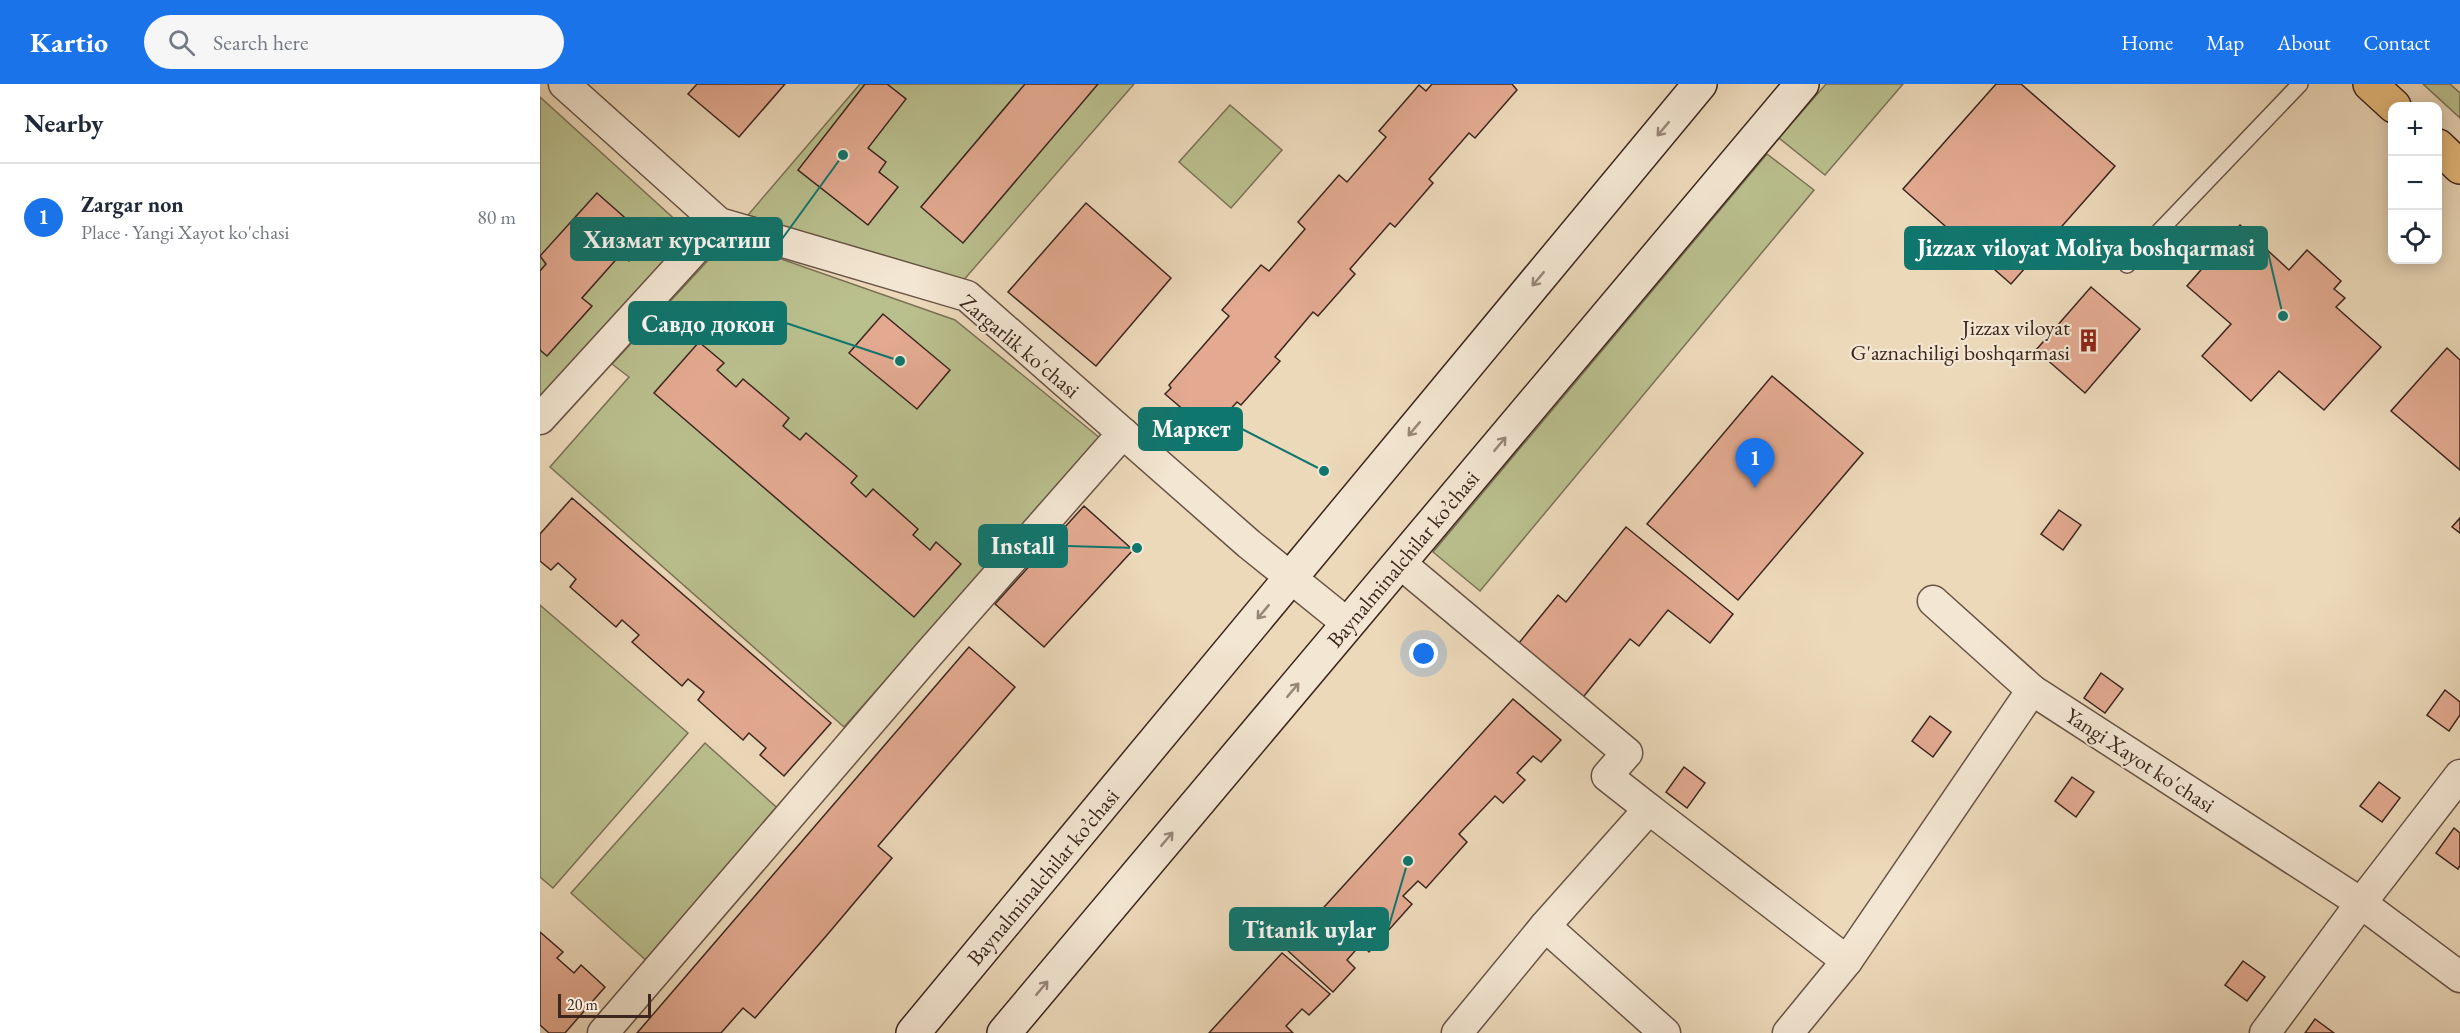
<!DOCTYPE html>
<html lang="en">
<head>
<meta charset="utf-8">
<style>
	:root { --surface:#fff; --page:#f6f6f7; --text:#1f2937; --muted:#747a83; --line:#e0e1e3; --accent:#1a73e8 }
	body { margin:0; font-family:"EB Garamond",serif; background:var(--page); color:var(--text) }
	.controls { position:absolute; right:18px; top:18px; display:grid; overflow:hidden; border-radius:12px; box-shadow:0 3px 15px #0003 }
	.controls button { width:54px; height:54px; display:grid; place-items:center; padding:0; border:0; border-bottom:2px solid var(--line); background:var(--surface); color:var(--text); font:30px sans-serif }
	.scale { position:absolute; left:18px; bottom:15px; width:93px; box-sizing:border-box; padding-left:6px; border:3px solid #3c261e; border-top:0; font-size:16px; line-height:21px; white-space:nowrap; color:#3c261e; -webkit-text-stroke:4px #f3e6d2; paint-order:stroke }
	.you { position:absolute; left:884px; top:570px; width:21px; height:21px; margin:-15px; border:4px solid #fff; border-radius:50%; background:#1a73e8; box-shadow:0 0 0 9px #1a73e833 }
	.badge { display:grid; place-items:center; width:39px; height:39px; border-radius:50%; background:var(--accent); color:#fff; font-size:20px; font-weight:700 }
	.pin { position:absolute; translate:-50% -50px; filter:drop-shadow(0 2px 3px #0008) }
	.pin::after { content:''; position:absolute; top:32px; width:21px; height:18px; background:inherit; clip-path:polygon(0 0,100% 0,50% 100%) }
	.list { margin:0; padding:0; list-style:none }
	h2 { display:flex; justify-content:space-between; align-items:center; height:78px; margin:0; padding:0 24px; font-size:26px }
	h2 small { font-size:20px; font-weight:400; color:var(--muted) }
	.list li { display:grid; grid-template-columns:39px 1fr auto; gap:18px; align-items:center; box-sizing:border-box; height:108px; padding:0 24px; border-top:2px solid var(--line) }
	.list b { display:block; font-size:22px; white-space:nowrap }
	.list p { margin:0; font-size:20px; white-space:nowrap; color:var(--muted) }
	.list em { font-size:20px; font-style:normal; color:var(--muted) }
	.icon { flex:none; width:33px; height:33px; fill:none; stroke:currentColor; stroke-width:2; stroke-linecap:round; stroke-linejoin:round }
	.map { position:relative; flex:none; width:1920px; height:949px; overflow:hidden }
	header { display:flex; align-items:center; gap:36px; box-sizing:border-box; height:84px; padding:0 30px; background:var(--accent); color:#fff }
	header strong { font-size:28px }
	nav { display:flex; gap:33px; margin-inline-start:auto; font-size:21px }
	.search { width:420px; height:54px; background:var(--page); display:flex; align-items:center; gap:15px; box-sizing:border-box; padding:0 21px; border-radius:33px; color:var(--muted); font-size:22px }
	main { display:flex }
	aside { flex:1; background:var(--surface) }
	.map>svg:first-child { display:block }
	.green { fill:#babf8e; stroke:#7b7256; stroke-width:1.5 }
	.building { fill:#e3aa91; stroke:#3c261e; stroke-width:1.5 }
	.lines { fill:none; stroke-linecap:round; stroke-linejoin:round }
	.lane-casing { stroke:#685345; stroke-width:18 }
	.street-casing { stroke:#685345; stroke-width:33 }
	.secondary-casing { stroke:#3c261e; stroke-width:36 }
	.primary-casing { stroke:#3c261e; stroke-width:36 }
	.lane { stroke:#f3e6d2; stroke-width:15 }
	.street { stroke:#f3e6d2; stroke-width:30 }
	.secondary { stroke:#f3e6d2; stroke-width:33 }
	.primary { stroke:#e6bc7d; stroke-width:33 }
	.oneway { stroke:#988678 }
	.labels { text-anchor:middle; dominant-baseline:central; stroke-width:4.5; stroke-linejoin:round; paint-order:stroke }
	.poi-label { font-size:22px; fill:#3c261e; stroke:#f3e6d2; text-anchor:end }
	.street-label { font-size:22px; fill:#3c261e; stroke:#f3e6d2 }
	.leader { fill:none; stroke:#0f766e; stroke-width:2 }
	.callout-dot { fill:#0f766e; stroke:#f3e6d2; stroke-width:2 }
	.callout { fill:#0f766e; stroke:#0f766e; stroke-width:2 }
	.callout-label { font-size:24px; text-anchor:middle; font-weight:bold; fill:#fff }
</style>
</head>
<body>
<header>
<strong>Kartio</strong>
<div class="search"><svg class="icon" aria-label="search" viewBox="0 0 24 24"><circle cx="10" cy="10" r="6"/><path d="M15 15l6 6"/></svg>Search here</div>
<nav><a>Home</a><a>Map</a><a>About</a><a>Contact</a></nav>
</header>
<main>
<aside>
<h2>Nearby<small></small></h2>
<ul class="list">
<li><span class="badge">1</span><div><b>Zargar non</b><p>Place · Yangi Xayot ko'chasi</p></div><em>80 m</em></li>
</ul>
</aside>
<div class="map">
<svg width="1920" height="949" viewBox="0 0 1920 949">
	<rect width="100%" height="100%" fill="#ecd9ba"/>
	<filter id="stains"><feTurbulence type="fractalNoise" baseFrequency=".00333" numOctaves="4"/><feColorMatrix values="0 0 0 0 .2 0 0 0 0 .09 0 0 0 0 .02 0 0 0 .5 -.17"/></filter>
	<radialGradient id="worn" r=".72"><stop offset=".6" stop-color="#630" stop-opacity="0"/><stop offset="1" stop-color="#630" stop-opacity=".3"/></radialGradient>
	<!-- green -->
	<g class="green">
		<path d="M320 0H594L422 198 208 131Z"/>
		<path d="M1286 0H1363L1285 91 1239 54Z"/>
		<path d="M1883 0H1910L1920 9V34Z"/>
		<path d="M0 13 151 150 0 312Z"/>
		<path d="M690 21 742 66 691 124 639 78Z"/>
		<path d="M1227 70 1274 106 940 507 893 468Z"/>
		<path d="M187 156 415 236 560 354 304 643 10 383 89 293 72 280Z"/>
		<path d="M0 521 148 649 13 804 0 793Z"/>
		<path d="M165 659 243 729 109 879 31 809Z"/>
	</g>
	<!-- building -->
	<g class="building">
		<path d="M157 0H245L199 53 148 10Z"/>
		<path d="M325 0H347L366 15 328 64 346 78 339 88 358 103 328 141 258 86Z"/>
		<path d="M485 0H558L423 159 381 123Z"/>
		<path d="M892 0H972L977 6 935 54 929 49 889 95 893 99 855 143 850 139 810 185 815 190 778 232 773 228 735 273 740 277 701 321 697 318 674 343 671 340 666 345 625 310 631 304 629 301 689 232 682 226 721 181 729 187 765 145 758 138 799 91 807 98 846 53 839 47 879 1 886 7Z"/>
		<path d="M1456 0H1481L1575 82 1471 200 1363 105Z"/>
		<path d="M57 109 109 155 89 177 81 170 42 214 52 222 7 272 0 266V187L6 180 0 172Z"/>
		<path d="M546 119 631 194 556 282 468 208Z"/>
		<path d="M1700 141 1749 186 1767 166 1801 197 1794 205 1805 214 1796 223 1841 263 1784 326 1739 287 1711 317 1662 272 1691 240 1647 202Z"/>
		<path d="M1551 203 1600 245 1545 309 1496 266Z"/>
		<path d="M343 230 410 286 377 325 309 269Z"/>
		<path d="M159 258 184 279 177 286 196 303 203 295 249 334 243 342 260 356 266 349 317 392 311 399 326 413 333 405 378 445 373 451 390 466 396 458 421 480 374 533 114 309Z"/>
		<path d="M1907 264 1920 276V386L1851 327Z"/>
		<path d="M1232 292 1323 369 1198 516 1107 440Z"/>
		<path d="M32 414 291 639 244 692 220 671 226 664 209 649 203 656 158 616 164 608 148 595 142 602 92 558 99 551 82 536 76 543 30 503 36 495 18 479 11 486 0 477V450Z"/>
		<path d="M544 422 593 466 504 563 455 520Z"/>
		<path d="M1519 426 1541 441 1523 466 1501 450Z"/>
		<path d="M1920 434V449L1912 443Z"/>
		<path d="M1086 443 1193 530 1170 559 1128 526 1099 562 1090 555 1036 622 970 570 1018 511 1026 518Z"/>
		<path d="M429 563 475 603 338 762 352 774 287 851 215 934 203 924 181 949H97Z"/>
		<path d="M1561 589 1583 605 1565 629 1544 614Z"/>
		<path d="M1905 606 1920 618V631L1909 647 1887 631Z"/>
		<path d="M973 615 1021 656 1001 678 993 672 977 689 985 696 963 719 955 712 919 750 927 758 886 804 878 797 863 812 872 820 829 868 821 860 807 876 815 884 793 908 746 865Z"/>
		<path d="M1390 632 1411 648 1393 673 1372 657Z"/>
		<path d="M1144 683 1165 699 1147 724 1126 708Z"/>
		<path d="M1532 693 1554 708 1536 733 1515 717Z"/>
		<path d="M1839 698 1860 714 1842 738 1820 722Z"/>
		<path d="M1914 744 1920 749V781L1918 785 1896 769Z"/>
		<path d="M0 848 23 868 17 874 34 889 41 881 65 903 25 949H9L0 941Z"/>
		<path d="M742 869 790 910 769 931 762 925 746 942 753 949H669Z"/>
		<path d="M1703 877 1725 893 1707 917 1685 901Z"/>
		<path d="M1775 935 1794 949H1765Z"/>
	</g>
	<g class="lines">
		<defs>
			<path id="lane" d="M1587 181 1760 0"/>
			<g id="street">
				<path d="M24 0 179 139 427 212 709 460 808 540"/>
				<path d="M0 335 179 139"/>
				<path d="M860 479 1087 669 1067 692 1109 725"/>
				<path d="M1393 517 1492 606 1821 819 1920 893"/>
				<path d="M1005 842 1125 949"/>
				<path d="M63 949 386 573 583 349"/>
				<path d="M917 949 1005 842 1109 725 1307 877"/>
				<path d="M1248 949 1307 877 1492 606"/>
				<path d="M1725 949 1821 819 1920 691"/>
			</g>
			<g id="secondary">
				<path d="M373 949 1160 0"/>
				<path d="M464 949 1262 0"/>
			</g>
			<g id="primary">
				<path d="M1830 0 1854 22"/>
				<path d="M1898 62 1920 83"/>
			</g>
		</defs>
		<!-- lane casing -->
		<use href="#lane" class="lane-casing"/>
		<!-- street casing -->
		<use href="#street" class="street-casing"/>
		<!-- secondary casing -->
		<use href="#secondary" class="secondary-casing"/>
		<!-- primary casing -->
		<use href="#primary" class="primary-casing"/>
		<!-- lane -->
		<use href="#lane" class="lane"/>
		<!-- street -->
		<use href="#street" class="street"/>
		<!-- secondary -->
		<use href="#secondary" class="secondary"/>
		<!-- primary -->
		<use href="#primary" class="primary"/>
	</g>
	<!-- one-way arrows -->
	<defs><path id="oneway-shaft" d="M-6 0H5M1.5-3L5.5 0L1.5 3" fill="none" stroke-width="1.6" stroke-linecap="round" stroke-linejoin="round" transform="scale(1.5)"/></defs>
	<g class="oneway">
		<use href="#oneway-shaft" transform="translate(1123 45) rotate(130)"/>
		<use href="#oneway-shaft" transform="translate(998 195) rotate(130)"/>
		<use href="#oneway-shaft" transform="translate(874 345) rotate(130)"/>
		<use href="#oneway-shaft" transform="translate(960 360) rotate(-50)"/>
		<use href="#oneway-shaft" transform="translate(723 528) rotate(130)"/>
		<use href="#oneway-shaft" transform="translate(753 606) rotate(-50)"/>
		<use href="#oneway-shaft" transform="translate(627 755) rotate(-50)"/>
		<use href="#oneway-shaft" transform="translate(502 904) rotate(-50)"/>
	</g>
	<!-- icons -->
	<defs>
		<symbol id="building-bare" viewBox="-9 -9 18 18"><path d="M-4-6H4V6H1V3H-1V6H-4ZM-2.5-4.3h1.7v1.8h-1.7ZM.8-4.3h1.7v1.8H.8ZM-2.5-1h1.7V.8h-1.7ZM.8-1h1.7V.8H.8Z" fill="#8f2418" stroke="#f3e6d2" stroke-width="2.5" paint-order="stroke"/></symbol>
	</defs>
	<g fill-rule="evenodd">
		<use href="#building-bare" x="1532" y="240" width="33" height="33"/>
	</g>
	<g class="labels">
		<!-- poi labels -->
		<g class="poi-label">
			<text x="1530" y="243">Jizzax viloyat<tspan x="1530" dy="25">G'aznachiligi boshqarmasi</tspan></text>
		</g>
		<!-- street labels -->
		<g class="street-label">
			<text transform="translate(480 262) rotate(40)">Zargarlik ko'chasi</text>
			<text transform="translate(863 475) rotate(-50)">Baynalminalchilar ko’chasi</text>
			<text transform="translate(1600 676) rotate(33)">Yangi Xayot ko'chasi</text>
			<text transform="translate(503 793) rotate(-50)">Baynalminalchilar ko’chasi</text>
		</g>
	</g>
	<!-- callouts -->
	<path class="leader" d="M303 71L242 155M1743 232L1727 164M360 277L246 239M784 387L702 345M597 464L527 462M868 777L848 845"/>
	<g class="callout-dot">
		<circle cx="303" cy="71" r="6"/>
		<circle cx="1743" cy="232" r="6"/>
		<circle cx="360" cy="277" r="6"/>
		<circle cx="784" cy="387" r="6"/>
		<circle cx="597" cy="464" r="6"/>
		<circle cx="868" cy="777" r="6"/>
	</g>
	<g class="callout">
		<rect x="31" y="134" width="211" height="42" rx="6"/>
		<rect x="1365" y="143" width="362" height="42" rx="6"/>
		<rect x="89" y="218" width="157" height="42" rx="6"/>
		<rect x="599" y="324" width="103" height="42" rx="6"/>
		<rect x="439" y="441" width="88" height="42" rx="6"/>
		<rect x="690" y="824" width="158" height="42" rx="6"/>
	</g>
	<g class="callout-label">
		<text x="137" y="164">Хизмат курсатиш</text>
		<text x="1546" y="172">Jizzax viloyat Moliya boshqarmasi</text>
		<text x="168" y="248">Cавдо докон</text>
		<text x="651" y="353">Маркет</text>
		<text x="483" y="470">Install</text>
		<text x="769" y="854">Titanik uylar</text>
	</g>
	<rect width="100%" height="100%" filter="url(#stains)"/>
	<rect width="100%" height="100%" fill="url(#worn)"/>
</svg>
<div class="controls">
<button>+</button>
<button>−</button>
<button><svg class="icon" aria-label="locate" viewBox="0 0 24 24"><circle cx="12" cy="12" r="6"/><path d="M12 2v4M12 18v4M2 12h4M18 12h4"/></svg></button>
</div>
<div class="scale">20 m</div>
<div class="you"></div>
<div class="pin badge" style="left:1215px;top:404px">1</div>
</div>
</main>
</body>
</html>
